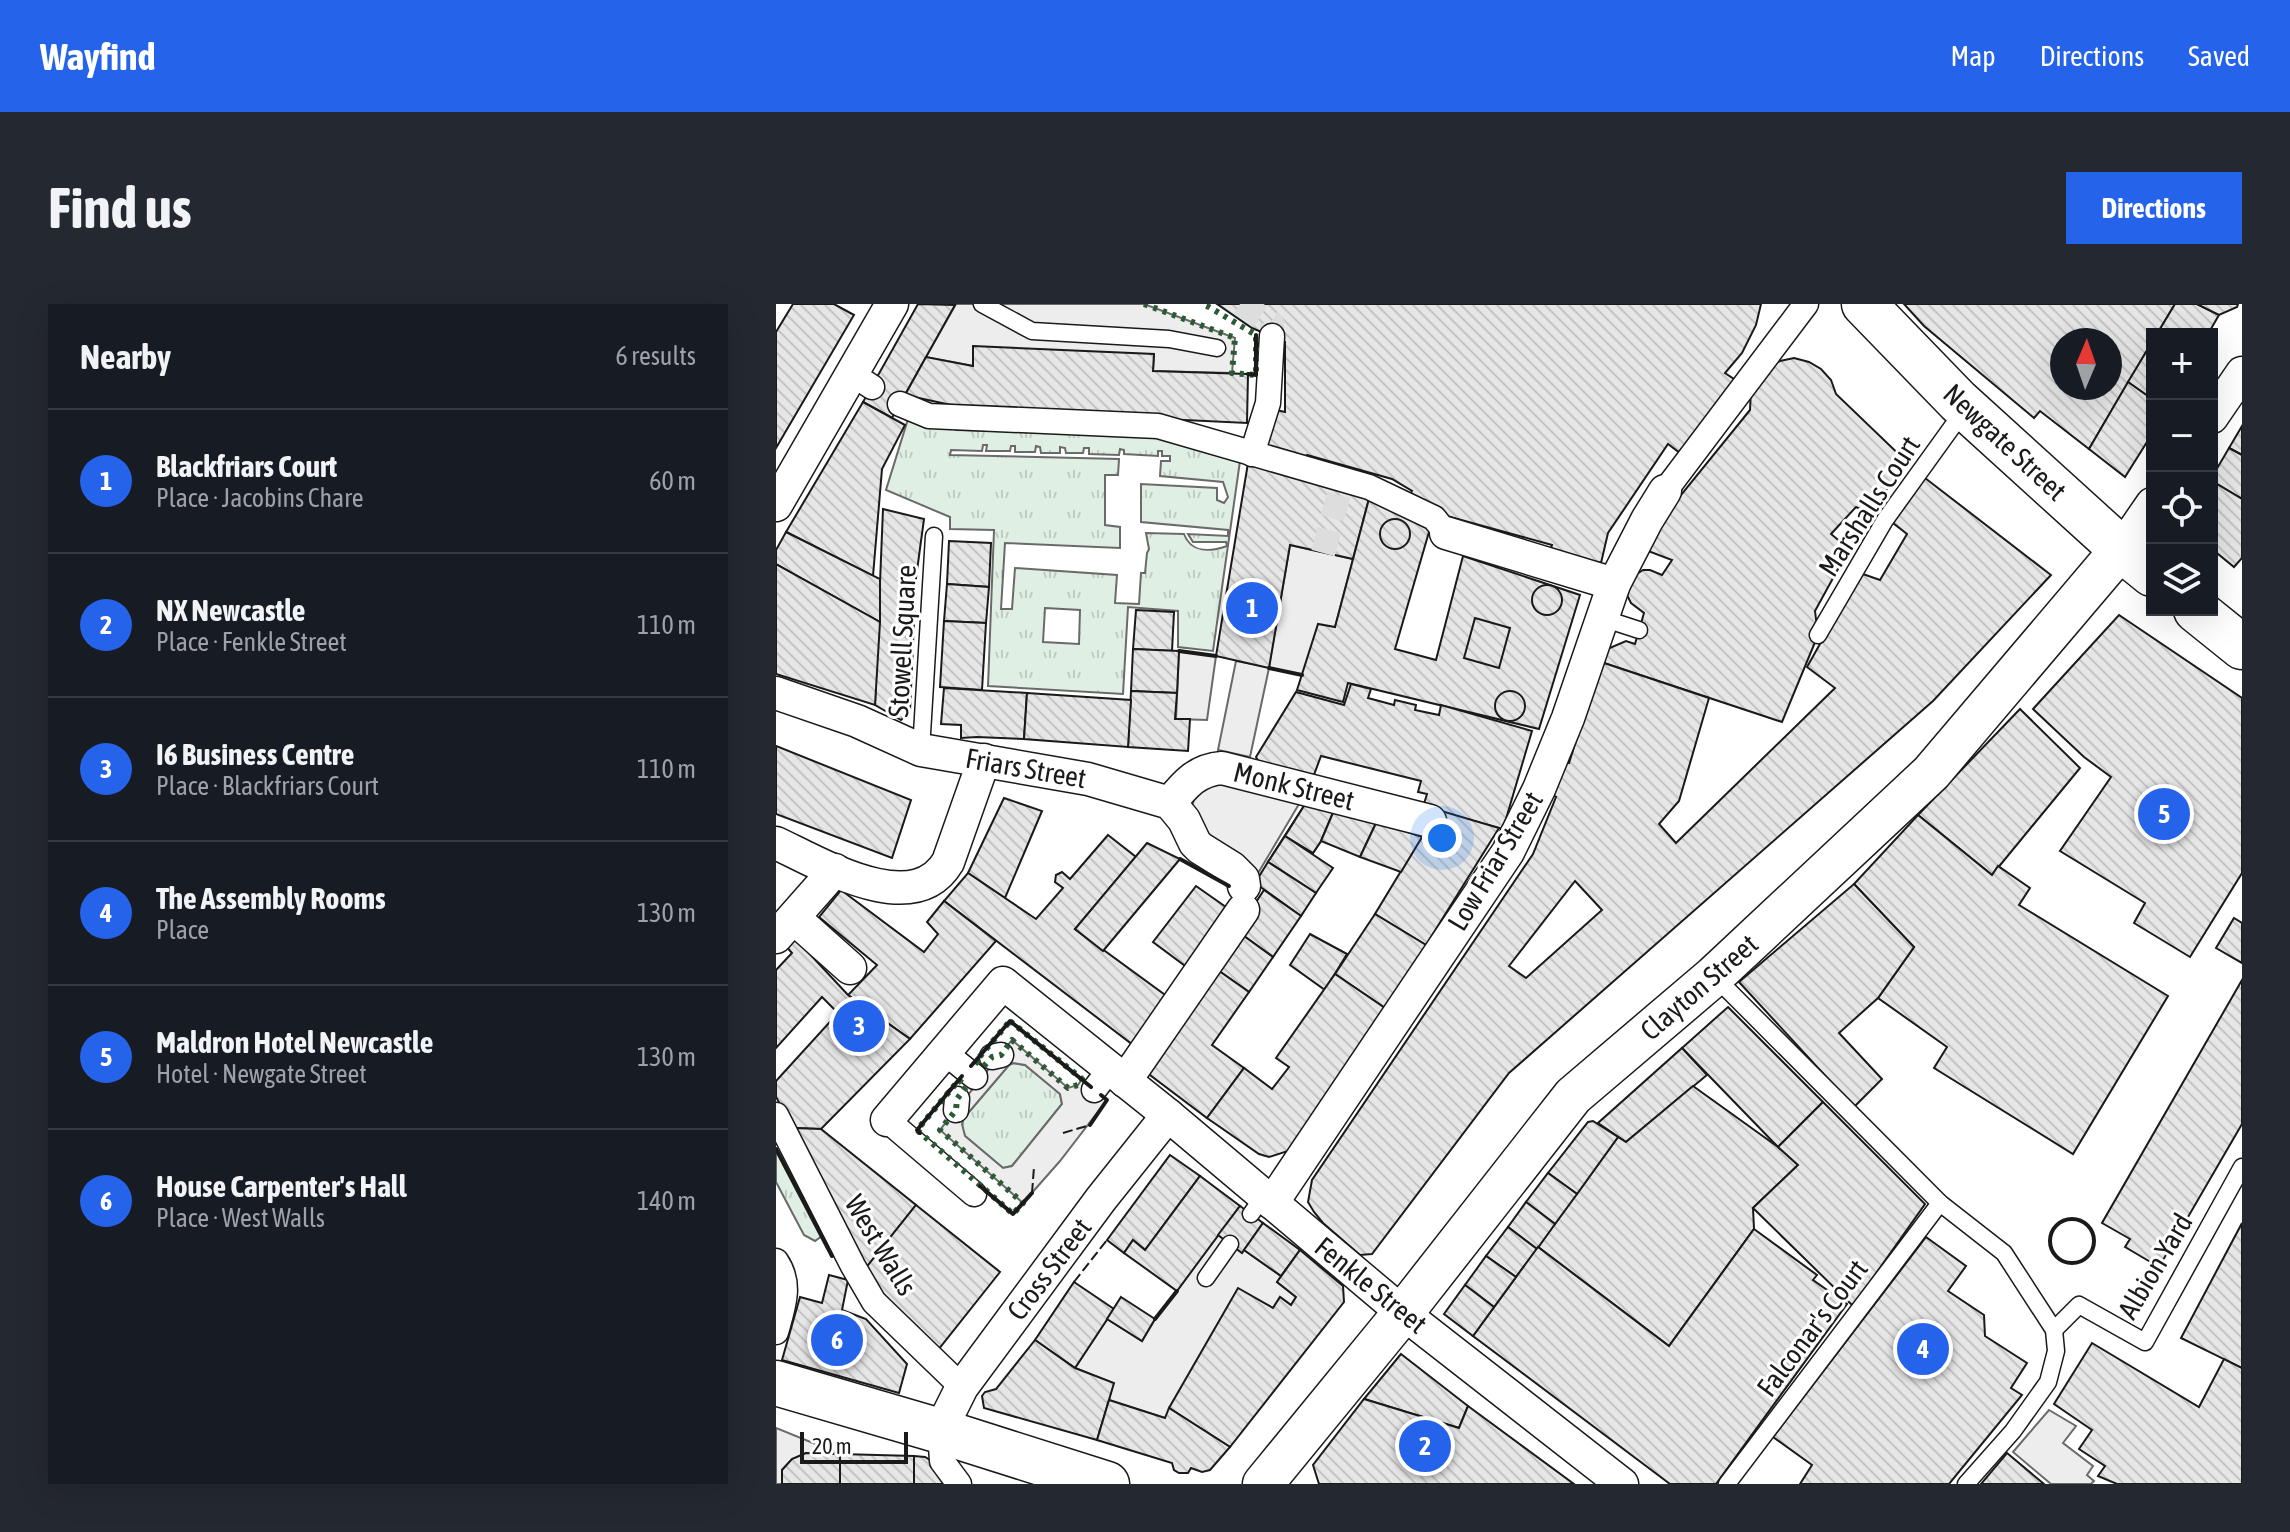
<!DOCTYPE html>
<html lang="en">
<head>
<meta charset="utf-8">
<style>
	:root { --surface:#171b24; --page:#242831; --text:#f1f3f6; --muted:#9ea1a6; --line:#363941; --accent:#2563eb }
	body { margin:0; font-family:"Asap Condensed",sans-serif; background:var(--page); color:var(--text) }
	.controls { position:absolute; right:24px; top:24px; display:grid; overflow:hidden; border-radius:0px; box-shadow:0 8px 32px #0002 }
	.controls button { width:72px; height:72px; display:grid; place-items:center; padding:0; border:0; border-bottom:2px solid var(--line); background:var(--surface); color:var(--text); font:40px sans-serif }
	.compass { position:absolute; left:1274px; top:24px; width:72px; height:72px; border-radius:50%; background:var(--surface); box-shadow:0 8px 32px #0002; rotate:2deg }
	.scale { position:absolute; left:24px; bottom:20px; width:108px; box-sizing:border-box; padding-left:8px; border:4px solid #1a1a1a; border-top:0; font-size:22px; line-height:28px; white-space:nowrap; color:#1a1a1a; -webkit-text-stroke:6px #fff; paint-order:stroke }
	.you { position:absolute; left:666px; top:534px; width:28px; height:28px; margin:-20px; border:6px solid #fff; border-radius:50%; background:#1a73e8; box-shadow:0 0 0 12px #1a73e833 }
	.badge { display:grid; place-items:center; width:52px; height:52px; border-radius:50%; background:var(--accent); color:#fff; font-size:26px; font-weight:700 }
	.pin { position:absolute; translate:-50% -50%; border:4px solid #fff; box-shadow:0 2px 8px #0006 }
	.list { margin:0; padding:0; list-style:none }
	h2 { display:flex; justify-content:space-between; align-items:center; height:104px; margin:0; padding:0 32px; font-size:34px }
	h2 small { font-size:26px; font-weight:400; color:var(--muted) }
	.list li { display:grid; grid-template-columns:52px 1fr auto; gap:24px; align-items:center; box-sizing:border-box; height:144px; padding:0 32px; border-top:2px solid var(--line) }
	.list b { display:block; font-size:30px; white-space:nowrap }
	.list p { margin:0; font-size:26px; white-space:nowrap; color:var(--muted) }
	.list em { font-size:26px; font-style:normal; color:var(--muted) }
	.icon { flex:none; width:44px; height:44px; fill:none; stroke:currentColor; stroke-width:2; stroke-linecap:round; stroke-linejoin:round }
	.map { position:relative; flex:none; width:1466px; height:1180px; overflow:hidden; border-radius:0px }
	header { display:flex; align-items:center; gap:48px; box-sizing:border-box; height:112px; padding:0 40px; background:var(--accent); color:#fff }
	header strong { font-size:38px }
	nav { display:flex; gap:44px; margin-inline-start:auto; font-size:28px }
	.intro { display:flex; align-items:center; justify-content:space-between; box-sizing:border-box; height:192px; padding:0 48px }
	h1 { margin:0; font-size:56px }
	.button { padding:20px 36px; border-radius:0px; background:var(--accent); color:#fff; font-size:28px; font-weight:700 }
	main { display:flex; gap:48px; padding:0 48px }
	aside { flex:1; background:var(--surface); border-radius:0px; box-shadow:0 8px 32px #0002 }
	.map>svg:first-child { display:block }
	.grass { fill:url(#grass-tufts); stroke:#6a6a6a; stroke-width:2; fill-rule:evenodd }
	.parking { fill:#ededed; stroke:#6a6a6a; stroke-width:2; fill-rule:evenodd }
	.building { fill:url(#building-back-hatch); stroke:#1a1a1a; stroke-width:2; fill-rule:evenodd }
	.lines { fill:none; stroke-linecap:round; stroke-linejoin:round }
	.pedestrian-tunnel { stroke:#ddd; stroke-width:24; stroke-dasharray:24 12; stroke-linecap:butt }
	.service-casing { stroke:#1a1a1a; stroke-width:19 }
	.pedestrian-casing { stroke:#1a1a1a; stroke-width:27 }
	.minor-casing { stroke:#1a1a1a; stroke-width:35 }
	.tertiary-casing { stroke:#1a1a1a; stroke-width:43 }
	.secondary-casing { stroke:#1a1a1a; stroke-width:47 }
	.primary-casing { stroke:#1a1a1a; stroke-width:47 }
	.service { stroke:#fff; stroke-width:16 }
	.pedestrian { stroke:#fff; stroke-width:24 }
	.minor { stroke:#fff; stroke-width:32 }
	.tertiary { stroke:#fff; stroke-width:40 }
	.secondary { stroke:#fff; stroke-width:44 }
	.primary { stroke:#fff; stroke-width:44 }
	.hedge { stroke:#2b5a34; stroke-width:6; stroke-dasharray:4 6; stroke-linecap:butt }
	.fence { stroke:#1a1a1a; stroke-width:2; stroke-dasharray:10 4; stroke-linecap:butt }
	.wall { stroke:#1a1a1a; stroke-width:4 }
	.labels { text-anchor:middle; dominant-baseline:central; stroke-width:6; stroke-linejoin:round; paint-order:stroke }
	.street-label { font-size:28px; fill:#1a1a1a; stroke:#fff }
</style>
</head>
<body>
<header>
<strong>Wayfind</strong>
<nav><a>Map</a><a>Directions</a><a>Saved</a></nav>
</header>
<div class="intro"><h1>Find us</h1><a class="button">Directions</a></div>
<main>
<aside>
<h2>Nearby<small>6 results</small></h2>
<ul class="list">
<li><span class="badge">1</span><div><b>Blackfriars Court</b><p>Place · Jacobins Chare</p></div><em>60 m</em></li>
<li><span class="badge">2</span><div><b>NX Newcastle</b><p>Place · Fenkle Street</p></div><em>110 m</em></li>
<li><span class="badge">3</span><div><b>I6 Business Centre</b><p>Place · Blackfriars Court</p></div><em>110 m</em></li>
<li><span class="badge">4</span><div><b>The Assembly Rooms</b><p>Place</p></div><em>130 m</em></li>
<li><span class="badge">5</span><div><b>Maldron Hotel Newcastle</b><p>Hotel · Newgate Street</p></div><em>130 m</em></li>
<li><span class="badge">6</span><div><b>House Carpenter's Hall</b><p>Place · West Walls</p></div><em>140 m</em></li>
</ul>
</aside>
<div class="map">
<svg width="1466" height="1180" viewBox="0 0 1466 1180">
	<defs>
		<pattern id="grass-tufts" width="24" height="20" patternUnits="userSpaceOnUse" patternTransform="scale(2)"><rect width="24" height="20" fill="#e0efe3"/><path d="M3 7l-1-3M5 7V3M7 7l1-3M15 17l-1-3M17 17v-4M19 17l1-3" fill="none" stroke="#c0ccc2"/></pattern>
		<pattern id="building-back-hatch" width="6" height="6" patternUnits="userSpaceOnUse" patternTransform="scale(2)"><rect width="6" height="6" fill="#e6e6e6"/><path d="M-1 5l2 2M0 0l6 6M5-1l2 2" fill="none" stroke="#c5c5c5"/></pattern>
	</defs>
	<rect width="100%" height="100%" fill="#fff"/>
	<!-- grass -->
	<g class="grass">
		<path d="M137 99 179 108 180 126 385 131 464 157 437 347 402 343V307L352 303 347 390 212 382 218 226 174 225V213L110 186ZM207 141H211L210 147H234L235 142H239V148H259L260 142 264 143 265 149H284V143L289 144 290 149H307L308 144H313V150L343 151 344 145 348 146V150L382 152V147H386V152H394V157H385L384 172 447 178 452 193 448 199 441 196V184L365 180V218L452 226V232L412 230 417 238H450L451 242C434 248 415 249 408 230L370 229 373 245 371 249 369 269H365L363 300 339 299 341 271 239 264 236 305H225L229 239 344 244V223L329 221V171H342L343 155 174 151 175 146 206 147ZM269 304 304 306 303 340 267 338Z"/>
		<path d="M237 759 249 761 281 787 284 790 286 800 236 862 227 864 189 832 186 825 187 815 233 761Z"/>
		<path d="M0 845 46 932 39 937 28 931 0 878Z"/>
	</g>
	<!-- parking -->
	<g class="parking">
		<path d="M180 0H368L459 34 456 69 377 67 378 51 197 43V62L150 53Z"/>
		<path d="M514 241 577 255 559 323 526 371 493 364 474 453 442 446 460 357 493 363Z"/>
		<path d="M403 347 440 352 431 416 400 415Z"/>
		<path d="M436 475 526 495 478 576 427 535 416 502 418 496Z"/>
		<path d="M236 736 292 784 302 781 306 775 331 796 284 857 247 899 164 826ZM237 759 249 761 284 790 286 800 236 862 227 864 189 832 186 820 187 815 233 761Z"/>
		<path d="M442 931 468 946 505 972 501 978 520 993 515 1001 504 993 497 1004 462 985 389 1114 333 1096 337 1079 299 1064 331 1015 366 1037 379 1015Z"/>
		<path d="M1273 1106 1300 1122 1287 1139 1317 1162 1311 1171 1318 1177 1315 1180H1275L1237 1148Z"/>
		<path d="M0 1124 64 1150 30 1149 16 1155 6 1166V1180H0Z"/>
	</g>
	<!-- building -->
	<g class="building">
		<path d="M17 0H58L78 11 0 144V28Z"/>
		<path d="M142 0 179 1 116 114 87 98Z"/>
		<path d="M441 0H985L980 21 966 49 949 69 961 77 904 149 892 140 832 229 825 259 774 247 776 241 667 211 633 193 636 187 616 175 531 151 528 156 490 144 500 106 509 108V38L476 24Z"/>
		<path d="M1128 0H1399L1381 30H1376V38L1313 145 1264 107 1258 114 1148 22ZM1286 36H1334V84H1286Z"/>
		<path d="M1399 0H1421L1443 11 1432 30H1381Z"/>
		<path d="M1421 0H1462L1461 3 1443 11Z"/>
		<path d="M1376 38V95L1352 78Z"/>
		<path d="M197 42 378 50 377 67 472 70 471 119 198 106 129 91 150 53 197 62Z"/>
		<path d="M1018 54 1033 58 1045 65 1055 76 1060 90 1131 158 1093 209 1080 203 1055 230 1073 245 1039 307 1042 331 1006 418 825 358 829 346 850 337 859 340 868 309 855 299 851 291 853 275 867 266H874L886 271 896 256 872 247 892 207 974 106 975 85 991 63 1004 57Z"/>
		<path d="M1352 78 1376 95V130L1349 173 1313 145Z"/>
		<path d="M87 98 129 121 106 165 97 272 10 228Z"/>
		<path d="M1466 122V151L1453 144Z"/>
		<path d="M1453 144 1466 151V195L1436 177V173Z"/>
		<path d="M472 159 594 191 577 255 514 241 493 364 440 352Z"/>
		<path d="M1149 174 1275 271 1157 397 733 769 596 950 584 951 547 919 538 908 532 898 536 876 757 550 780 493 773 489 786 457 793 459 825 358 933 394 903 497 883 520 900 539 1059 384 1031 363 1084 269 1104 276 1131 230 1117 219ZM799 577 826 606 750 674 733 662Z"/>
		<path d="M1436 177 1466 195V254L1458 263 1436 245Z"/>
		<path d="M594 191 655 221 619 345 660 356 687 252 804 291 763 425 572 379 567 398 521 386 542 320 559 323Z"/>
		<path d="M107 205 148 215 140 274 134 407 125 416 99 401Z"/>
		<circle cx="619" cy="230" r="15"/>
		<path d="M10 228 104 275V318L0 260V246Z"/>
		<path d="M173 237 215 239 213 283 171 280Z"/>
		<path d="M0 260 104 318 99 401 0 370Z"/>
		<path d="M171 280 213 283 210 319 168 317Z"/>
		<circle cx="771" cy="296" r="15"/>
		<path d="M360 306 398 308 396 347 357 345Z"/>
		<path d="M1343 311 1466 394V569L1414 653 1358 619 1369 599 1284 547 1335 473 1308 453 1257 405Z"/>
		<path d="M699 314 734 324 723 364 688 354Z"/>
		<path d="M168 317 210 319 206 386 164 383Z"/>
		<path d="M357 345 403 347 401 389 355 387Z"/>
		<path d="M575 380 595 385 592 394 618 401 619 396 640 401 639 406 663 411 665 401 756 427 727 525 647 503 651 490 642 488 645 477 545 452 536 476 485 462 480 453 520 388 568 401Z"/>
		<path d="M168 384 251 389 248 435 201 433 185 434V421L165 420Z"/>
		<path d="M355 387 401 389 399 415H414L412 447 352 443Z"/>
		<circle cx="734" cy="402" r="15"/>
		<path d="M251 389 355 396 352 443 248 435Z"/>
		<path d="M1244 405 1304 464 1216 571 1142 511Z"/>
		<path d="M0 442 135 496 116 554 0 510Z"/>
		<path d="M228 494 266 507 229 594 192 569Z"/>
		<path d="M533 494 559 504 545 537 519 576 492 558Z"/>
		<path d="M533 494 559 504 545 537 537 549 509 532Z"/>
		<path d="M559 504 601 517 584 553 545 537Z"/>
		<path d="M662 506 723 524 650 641 599 610Z"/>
		<path d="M1142 511 1216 571 1222 562 1254 584 1243 601 1392 692 1297 850 1158 764 1171 743 1102 694 1138 643 1078 580Z"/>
		<path d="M601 517 646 533 625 568 584 553Z"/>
		<path d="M332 531 360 553 299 625 396 696 361 744 168 597 192 569 260 615 287 584 279 578 280 571 286 568 294 575Z"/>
		<path d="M509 532 557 564 540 589 492 558Z"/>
		<path d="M371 539 404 555 327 647 299 625Z"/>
		<path d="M492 558 540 589 525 612 479 579Z"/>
		<path d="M1078 580 1138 643 1102 694 1063 729 1106 775 1078 803 963 678Z"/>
		<path d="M420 582 457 608 416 667 377 638Z"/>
		<path d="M65 586 148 648 162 630 151 618 168 597 220 637 134 735 72 691 101 661 43 613Z"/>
		<path d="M488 586 525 612 497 653 461 627Z"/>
		<path d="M599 610 650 641 609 704 559 670Z"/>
		<path d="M1458 614 1466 619V659L1440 644Z"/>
		<path d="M461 627 497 653 473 688 436 662Z"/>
		<path d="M534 630 571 650 549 686 514 661Z"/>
		<path d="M17 632 72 691 134 735 45 825 17 824 0 793V777L62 709 46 693 0 744V666L16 649 9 641Z"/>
		<path d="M436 662 473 688 436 741 468 764 431 814 366 765Z"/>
		<path d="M559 670 609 704 512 847 493 853 483 850 431 814 468 764 496 785 513 763 500 754Z"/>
		<path d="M1466 676V820L1383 963 1349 943 1354 935 1326 919Z"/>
		<path d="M952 703 1047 798 1002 843 906 744Z"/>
		<path d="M906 744 931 771 850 838 822 819Z"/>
		<path d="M917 782 1002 843 1022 861 977 904 978 925 893 1042 762 943 842 833 850 838Z"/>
		<path d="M1047 798 1149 900 1077 1002 977 904 1022 861 1002 843Z"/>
		<path d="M817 817 842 833 801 890 772 869 812 818Z"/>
		<path d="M17 824 45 825 140 901 89 965Z"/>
		<path d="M394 851 424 872 369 946 357 936 348 949 331 936Z"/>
		<path d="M772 869 801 890 779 920 750 898Z"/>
		<path d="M424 872 464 902 401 987 348 949 357 936 369 946Z"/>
		<path d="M750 898 779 920 761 945 732 923Z"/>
		<path d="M140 901 224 968 162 1046 111 1001 89 965Z"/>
		<path d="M464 902 487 919 466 949 442 931Z"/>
		<path d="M487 919 524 946 505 972 468 946Z"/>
		<path d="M1466 919V1064L1405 1034Z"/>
		<path d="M732 923 761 945 740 973 710 952Z"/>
		<path d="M978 925 1041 971 1037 976 1071 1000 940 1180H894L697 1032 762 943 893 1042Z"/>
		<path d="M1150 933 1190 962 1172 987 1208 1011 1209 1032 1251 1059 1235 1084 1246 1091 1173 1180H1024L1036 1161 997 1133Z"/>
		<path d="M524 946 567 982 568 998 454 1143 393 1104 462 984 497 1004 504 993 515 1001 520 993 501 978Z"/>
		<path d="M710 952 740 973 718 1003 689 981Z"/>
		<path d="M53 971 72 976 66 1006 90 1015 131 1060 123 1089 6 1056 24 993 46 999Z"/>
		<path d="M298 978 338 1005 299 1064 259 1036Z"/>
		<path d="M689 981 718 1003 697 1032 668 1010Z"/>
		<path d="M345 993 379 1015 366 1037 331 1015Z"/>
		<path d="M259 1036 299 1064 338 1079 321 1136 208 1104 206 1092 209 1088 220 1085Z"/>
		<path d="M1316 1039 1423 1103 1448 1055 1466 1064V1180H1341L1322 1172 1329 1162 1303 1145 1316 1126 1278 1100Z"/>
		<path d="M625 1050 692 1102 683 1124 588 1095Z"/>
		<path d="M588 1095 683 1124 692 1102 798 1180H543L537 1161Z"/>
		<path d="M333 1096 389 1114 393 1104 454 1143 434 1166 426 1168 415 1164 412 1169H403L398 1166 396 1159 321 1136Z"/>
		<path d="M30 1149 64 1150V1180H6V1166L16 1155Z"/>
		<path d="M1231 1149 1268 1180H1205Z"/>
		<path d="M64 1150 138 1152V1180H64Z"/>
		<path d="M138 1152 149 1153 159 1159 175 1180H138Z"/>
	</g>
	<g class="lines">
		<!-- pedestrian-tunnel -->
		<g class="pedestrian-tunnel">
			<path d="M464 0 496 19V32"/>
			<path d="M547 249 567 175"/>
		</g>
		<defs>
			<g id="service">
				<path d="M206 0 256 27 393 35 441 44"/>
				<path d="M826 314 863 326"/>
				<path d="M1042 331 1109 216 1189 105"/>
				<path d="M145 446 158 232"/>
				<path d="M938 672 1164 899 1228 949 1278 1026 1280 1047 1272 1078 1237 1127 1190 1180"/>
				<path d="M475 910 487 893"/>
				<path d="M430 974 454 940"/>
				<path d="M1278 1026 1303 1001 1369 1038 1466 863"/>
				<path d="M951 1180 1164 899"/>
			</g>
			<g id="pedestrian">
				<path d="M76 70 96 83"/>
				<path d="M124 100 153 112 382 122 593 183 658 214 670 229"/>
				<path d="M476 150 492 99 496 32"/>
				<path d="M889 187 1030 0"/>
				<path d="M168 748 199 773"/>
				<path d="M216 753 225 751"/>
				<path d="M318 786 334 765"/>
				<path d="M180 806 181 795"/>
				<path d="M0 811 77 962 98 998 186 1083"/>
				<path d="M111 816 198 890"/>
				<path d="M0 957C16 980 7 1003 0 1028"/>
				<path d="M164 1127 166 1157 183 1180"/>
			</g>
			<g id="minor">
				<path d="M1436 113 1466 69"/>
				<path d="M0 201 116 0"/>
				<path d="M670 229 838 280"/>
				<path d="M1345 245 1376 200"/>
				<path d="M0 389 81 417 145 446 312 475 394 499 408 516 419 539 424 544 456 564 467 575 468 582"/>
				<path d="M394 499C409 480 421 466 446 464L654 517"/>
				<path d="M0 539C45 560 137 616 172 558L208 456"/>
				<path d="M18 614 74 664"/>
				<path d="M0 633 59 566"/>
				<path d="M349 777 467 606"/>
				<path d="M111 816 227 679 392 811 627 1009 846 1180"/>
				<path d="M496 899 732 548 763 485 792 414 838 280 871 216 889 187"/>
				<path d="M164 1127 186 1083 325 895 392 811"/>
			</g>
			<path id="tertiary" d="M487 1180 627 1009 797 792 938 672 1155 469 1345 245"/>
			<g id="secondary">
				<path d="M1088 0 1182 97 1345 245 1376 270"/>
				<path d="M1420 306 1466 343"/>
			</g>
			<path id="primary" d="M0 1079 164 1127 331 1180"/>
		</defs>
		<!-- service casing -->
		<use href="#service" class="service-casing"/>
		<!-- pedestrian casing -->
		<use href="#pedestrian" class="pedestrian-casing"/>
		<!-- minor casing -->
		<use href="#minor" class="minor-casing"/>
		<!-- tertiary casing -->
		<use href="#tertiary" class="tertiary-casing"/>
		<!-- secondary casing -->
		<use href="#secondary" class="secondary-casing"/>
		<!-- primary casing -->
		<use href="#primary" class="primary-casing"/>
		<!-- service -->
		<use href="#service" class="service"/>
		<!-- pedestrian -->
		<use href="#pedestrian" class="pedestrian"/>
		<!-- minor -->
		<use href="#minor" class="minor"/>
		<!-- tertiary -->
		<use href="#tertiary" class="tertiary"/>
		<!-- secondary -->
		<use href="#secondary" class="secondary"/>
		<!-- primary -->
		<use href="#primary" class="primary"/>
		<!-- hedge -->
		<g class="hedge">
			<path d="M368 0 459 34 456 69 480 71V31L433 3 425 0"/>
			<path d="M234 717 306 775 302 781 292 784 236 736 225 751 216 753 207 763 200 757Z"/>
			<path d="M183 776 190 783 181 795 180 806 164 826 247 899 237 910 141 826Z"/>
		</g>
		<!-- fence -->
		<g class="fence">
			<path d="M287 829 314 821"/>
			<path d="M256 889 258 863"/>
			<path d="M298 978 331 936"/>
		</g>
		<!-- wall -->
		<g class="wall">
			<path d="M472 70 480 71V31"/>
			<path d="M403 347 440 352"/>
			<path d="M493 364 526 371"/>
			<path d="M404 555 453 582"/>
			<path d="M195 762 234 717 315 783"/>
			<path d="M314 821 331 796 325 791"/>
			<path d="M144 829 141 826 186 772"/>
			<path d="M0 845 56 952"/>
			<path d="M204 882 237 910 256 889"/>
			<circle cx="1296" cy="937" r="22"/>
			<path d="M379 1015 401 987"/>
		</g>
	</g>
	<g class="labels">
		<!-- street labels -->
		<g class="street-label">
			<text transform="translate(1229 138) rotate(43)">Newgate Street</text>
			<text transform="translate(1093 202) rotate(-57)">Marshalls Court</text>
			<text transform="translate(126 337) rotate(-87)">Stowell Square</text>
			<text transform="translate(250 464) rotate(10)">Friars Street</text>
			<text transform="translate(518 482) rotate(14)">Monk Street</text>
			<text transform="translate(719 557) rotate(-59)">Low Friar Street</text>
			<text transform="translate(923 683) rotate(-41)">Clayton Street</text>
			<text transform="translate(105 941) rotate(59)">West Walls</text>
			<text transform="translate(1379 962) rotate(-59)">Albion Yard</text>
			<text transform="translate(273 965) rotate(-53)">Cross Street</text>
			<text transform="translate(595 981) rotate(39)">Fenkle Street</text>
			<text transform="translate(1036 1024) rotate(-53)">Falconar's Court</text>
		</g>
	</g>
</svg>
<div class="controls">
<button>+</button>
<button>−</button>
<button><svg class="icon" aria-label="locate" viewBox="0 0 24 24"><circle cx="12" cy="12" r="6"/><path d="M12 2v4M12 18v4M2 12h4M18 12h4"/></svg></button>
<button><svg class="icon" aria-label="layers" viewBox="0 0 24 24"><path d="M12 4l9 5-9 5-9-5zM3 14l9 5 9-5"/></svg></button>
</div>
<svg class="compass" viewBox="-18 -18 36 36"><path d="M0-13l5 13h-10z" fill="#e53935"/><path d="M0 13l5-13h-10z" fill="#9ea1a6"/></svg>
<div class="scale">20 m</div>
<div class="you"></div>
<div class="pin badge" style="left:476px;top:304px">1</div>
<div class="pin badge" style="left:649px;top:1142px">2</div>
<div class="pin badge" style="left:83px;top:722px">3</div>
<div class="pin badge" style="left:1147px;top:1045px">4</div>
<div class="pin badge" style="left:1388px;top:510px">5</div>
<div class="pin badge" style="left:61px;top:1036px">6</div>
</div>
</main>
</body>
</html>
